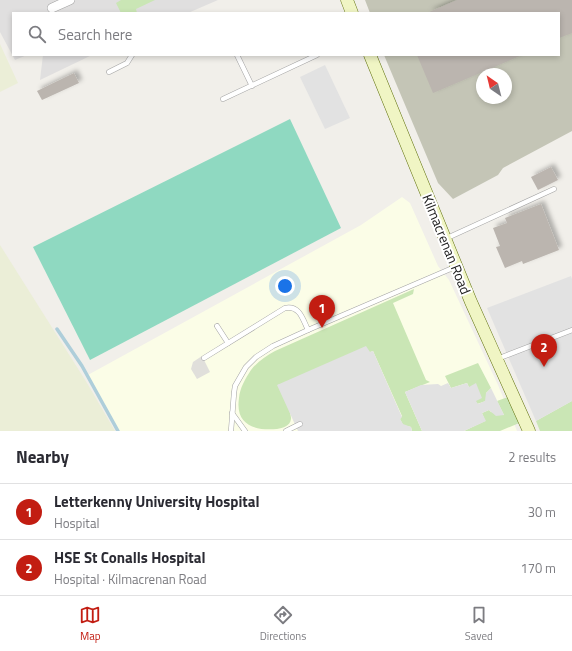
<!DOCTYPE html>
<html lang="en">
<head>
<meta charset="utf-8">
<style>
	:root { --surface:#fff; --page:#f7f7f7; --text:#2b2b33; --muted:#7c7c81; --line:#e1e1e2; --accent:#c21d12 }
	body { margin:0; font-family:"Titillium Web",sans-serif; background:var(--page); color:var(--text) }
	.compass { position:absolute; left:476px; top:68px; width:36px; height:36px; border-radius:50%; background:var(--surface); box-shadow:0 2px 6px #0003; rotate:325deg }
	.you { position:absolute; left:285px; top:286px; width:14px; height:14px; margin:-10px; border:3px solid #fff; border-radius:50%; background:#1a73e8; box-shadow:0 0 0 6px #1a73e833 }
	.badge { display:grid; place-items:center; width:26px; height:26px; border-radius:50%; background:var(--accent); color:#fff; font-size:13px; font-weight:700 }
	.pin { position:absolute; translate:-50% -33px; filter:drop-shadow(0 1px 2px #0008) }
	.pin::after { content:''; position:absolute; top:21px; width:14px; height:12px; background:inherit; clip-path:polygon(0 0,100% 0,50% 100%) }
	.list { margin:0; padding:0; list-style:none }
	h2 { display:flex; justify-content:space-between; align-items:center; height:52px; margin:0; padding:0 16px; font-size:17px }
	h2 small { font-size:13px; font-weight:400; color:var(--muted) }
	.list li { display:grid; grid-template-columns:26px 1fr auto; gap:12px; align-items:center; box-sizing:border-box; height:56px; padding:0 16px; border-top:1px solid var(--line) }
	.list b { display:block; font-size:15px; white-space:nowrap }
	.list p { margin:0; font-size:13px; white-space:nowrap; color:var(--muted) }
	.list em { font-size:13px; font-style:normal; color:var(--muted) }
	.icon { flex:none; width:22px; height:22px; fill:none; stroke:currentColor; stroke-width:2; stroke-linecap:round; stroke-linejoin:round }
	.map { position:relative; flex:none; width:572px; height:431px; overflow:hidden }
	.search { position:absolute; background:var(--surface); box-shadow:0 2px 6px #0003; left:12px; right:12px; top:12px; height:44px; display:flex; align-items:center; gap:10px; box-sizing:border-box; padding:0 14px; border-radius:0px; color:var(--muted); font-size:15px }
	.sheet { height:164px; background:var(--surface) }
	nav { display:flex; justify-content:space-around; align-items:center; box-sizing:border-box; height:56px; border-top:1px solid var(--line); background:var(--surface); font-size:11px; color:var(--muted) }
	nav a { display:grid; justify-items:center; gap:2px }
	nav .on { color:var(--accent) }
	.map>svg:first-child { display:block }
	.residential { fill:#e0dfdf }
	.education { fill:#fbfde7 }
	.airport { fill:#e0dfdb }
	.construction { fill:#c4c5b6; fill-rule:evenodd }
	.farmland { fill:#ebeed7 }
	.grass { fill:#cae6b5 }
	.pitch { fill:#8fd9c1 }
	.parking { fill:#e2e2e2 }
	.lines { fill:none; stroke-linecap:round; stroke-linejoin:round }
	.stream { stroke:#aeceda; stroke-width:3.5 }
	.building { fill:#bbb5af; filter:url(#shadow) }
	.service-casing { stroke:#a3a3a3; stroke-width:5.5 }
	.minor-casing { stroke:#a3a3a3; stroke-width:10 }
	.secondary-casing { stroke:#62730f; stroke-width:13 }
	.service { stroke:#fff; stroke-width:4.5 }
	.minor { stroke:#fff; stroke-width:9 }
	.secondary { stroke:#f0f5c4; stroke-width:12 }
	.labels { text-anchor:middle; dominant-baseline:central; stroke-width:4; stroke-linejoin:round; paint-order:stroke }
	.street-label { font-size:14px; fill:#222; stroke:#fff }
</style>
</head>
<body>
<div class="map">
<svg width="572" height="431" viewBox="0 0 572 431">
	<defs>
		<filter id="shadow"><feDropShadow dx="3.5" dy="-3.5" stdDeviation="2" flood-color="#0004"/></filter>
	</defs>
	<rect width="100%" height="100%" fill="#f1efea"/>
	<!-- residential -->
	<g class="residential">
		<path d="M0 0H218L188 13H13V55H27L15 60 0 32Z"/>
		<path d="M43 55H92L40 80Z"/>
	</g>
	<!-- education -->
	<path class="education" d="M402 197 410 203 438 266 449 280 498 385 517 431H119L86 376 361 225Z"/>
	<!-- airport -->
	<path class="airport" d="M202 356 210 372 197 379 191 369 193 362Z"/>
	<!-- construction -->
	<path class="construction" d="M365 0H572V131L503 168 498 175 453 199 438 183 384 55H559V13H370ZM482 74H506V98H482Z"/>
	<!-- farmland -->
	<g class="farmland">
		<path d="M0 44 18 83 0 92Z"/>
		<path d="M0 245 87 383 115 431H0Z"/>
	</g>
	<!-- grass -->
	<g class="grass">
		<path d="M121 0H155L136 9 137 13H121L116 3Z"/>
		<path d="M414 289 413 294 393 303 426 380 430 382 405 392 422 431H412L411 427 403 425 400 419 402 416 373 351 278 385C281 392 292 412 291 419 290 426 283 428 277 429 253 431 235 424 239 398 240 388 245 379 251 370 257 362 266 356 275 351Z"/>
		<path d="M478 363 491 388 486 393V401L477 404 467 383 451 388 445 376Z"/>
		<path d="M513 395 524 421 500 431H464L485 421 482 413 489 410 491 412 504 415 497 401Z"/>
		<path d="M572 401V431H540L536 421Z"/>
	</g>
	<!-- pitch -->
	<path class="pitch" d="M290 119 341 228 90 360 33 247Z"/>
	<!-- parking -->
	<g class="parking">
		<path d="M325 65 350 118 325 129 300 77Z"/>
		<path d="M571 276 572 279V401L536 421 487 308Z"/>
		<path d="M366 346 370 352 373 351 402 417 400 419 403 424 411 427 412 431H298L277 385Z"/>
		<path d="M448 383 451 388 467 383 469 387 476 383 482 398 476 401 478 404 485 401 486 393 491 388 504 415 496 416 489 410 482 413 486 421 464 431H422L405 392 421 385 438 384 441 386Z"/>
	</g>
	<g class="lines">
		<!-- stream -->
		<path class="stream" d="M57 329 82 366 118 431"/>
	</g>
	<!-- building -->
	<g class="building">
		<path d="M457 0H572V33L559 38V13H427Z"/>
		<path d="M417 55H522L433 93Z"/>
		<path d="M74 73 79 83 42 100 37 91Z"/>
		<path d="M551 167 558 180 538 190 531 177Z"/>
		<path d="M541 204 559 250 523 264 522 261 505 268 496 247 500 246 493 228 507 223 505 218Z"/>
	</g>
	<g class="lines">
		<defs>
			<g id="service">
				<path d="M237 55 252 86"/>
				<path d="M109 72 127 63 132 55"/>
				<path d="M223 99 317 55"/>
				<path d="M445 239 554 189"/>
				<path d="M217 326 228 343"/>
				<path d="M204 358 285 308C300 305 303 320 308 330"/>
				<path d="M497 359 572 330"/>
				<path d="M232 413 245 431"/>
				<path d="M231 431 234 393 235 386 246 367 256 357 273 346 308 330 455 267"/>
				<path d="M286 431 300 424"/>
			</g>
			<path id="minor" d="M52 8 70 0"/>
			<g id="secondary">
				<path d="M347 0 352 13"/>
				<path d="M370 55 471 302 529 431"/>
			</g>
		</defs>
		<!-- service casing -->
		<use href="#service" class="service-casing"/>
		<!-- minor casing -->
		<use href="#minor" class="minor-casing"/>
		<!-- secondary casing -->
		<use href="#secondary" class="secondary-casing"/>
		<!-- service -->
		<use href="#service" class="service"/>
		<!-- minor -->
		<use href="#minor" class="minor"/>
		<!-- secondary -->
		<use href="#secondary" class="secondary"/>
	</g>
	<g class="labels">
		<!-- street labels -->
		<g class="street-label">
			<text transform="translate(447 244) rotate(68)">Kilmacrenan Road</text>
		</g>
	</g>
</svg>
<svg class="compass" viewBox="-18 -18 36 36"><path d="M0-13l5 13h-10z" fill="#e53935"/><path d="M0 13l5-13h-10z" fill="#7c7c81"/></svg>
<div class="you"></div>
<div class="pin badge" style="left:322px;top:328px">1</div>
<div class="pin badge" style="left:544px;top:367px">2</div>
<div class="search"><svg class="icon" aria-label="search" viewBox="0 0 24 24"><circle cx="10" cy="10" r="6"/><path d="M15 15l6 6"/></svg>Search here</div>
</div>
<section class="sheet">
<h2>Nearby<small>2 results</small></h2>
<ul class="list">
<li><span class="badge">1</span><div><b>Letterkenny University Hospital</b><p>Hospital</p></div><em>30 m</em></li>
<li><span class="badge">2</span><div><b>HSE St Conalls Hospital</b><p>Hospital · Kilmacrenan Road</p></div><em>170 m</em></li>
</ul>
</section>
<nav>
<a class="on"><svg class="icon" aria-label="map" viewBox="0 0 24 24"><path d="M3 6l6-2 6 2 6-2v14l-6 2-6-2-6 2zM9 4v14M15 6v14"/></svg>Map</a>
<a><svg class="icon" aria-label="directions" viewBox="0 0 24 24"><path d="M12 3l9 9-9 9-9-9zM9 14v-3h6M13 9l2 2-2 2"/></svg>Directions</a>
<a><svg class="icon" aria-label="saved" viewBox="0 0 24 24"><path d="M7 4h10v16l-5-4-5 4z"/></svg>Saved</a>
</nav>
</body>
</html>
